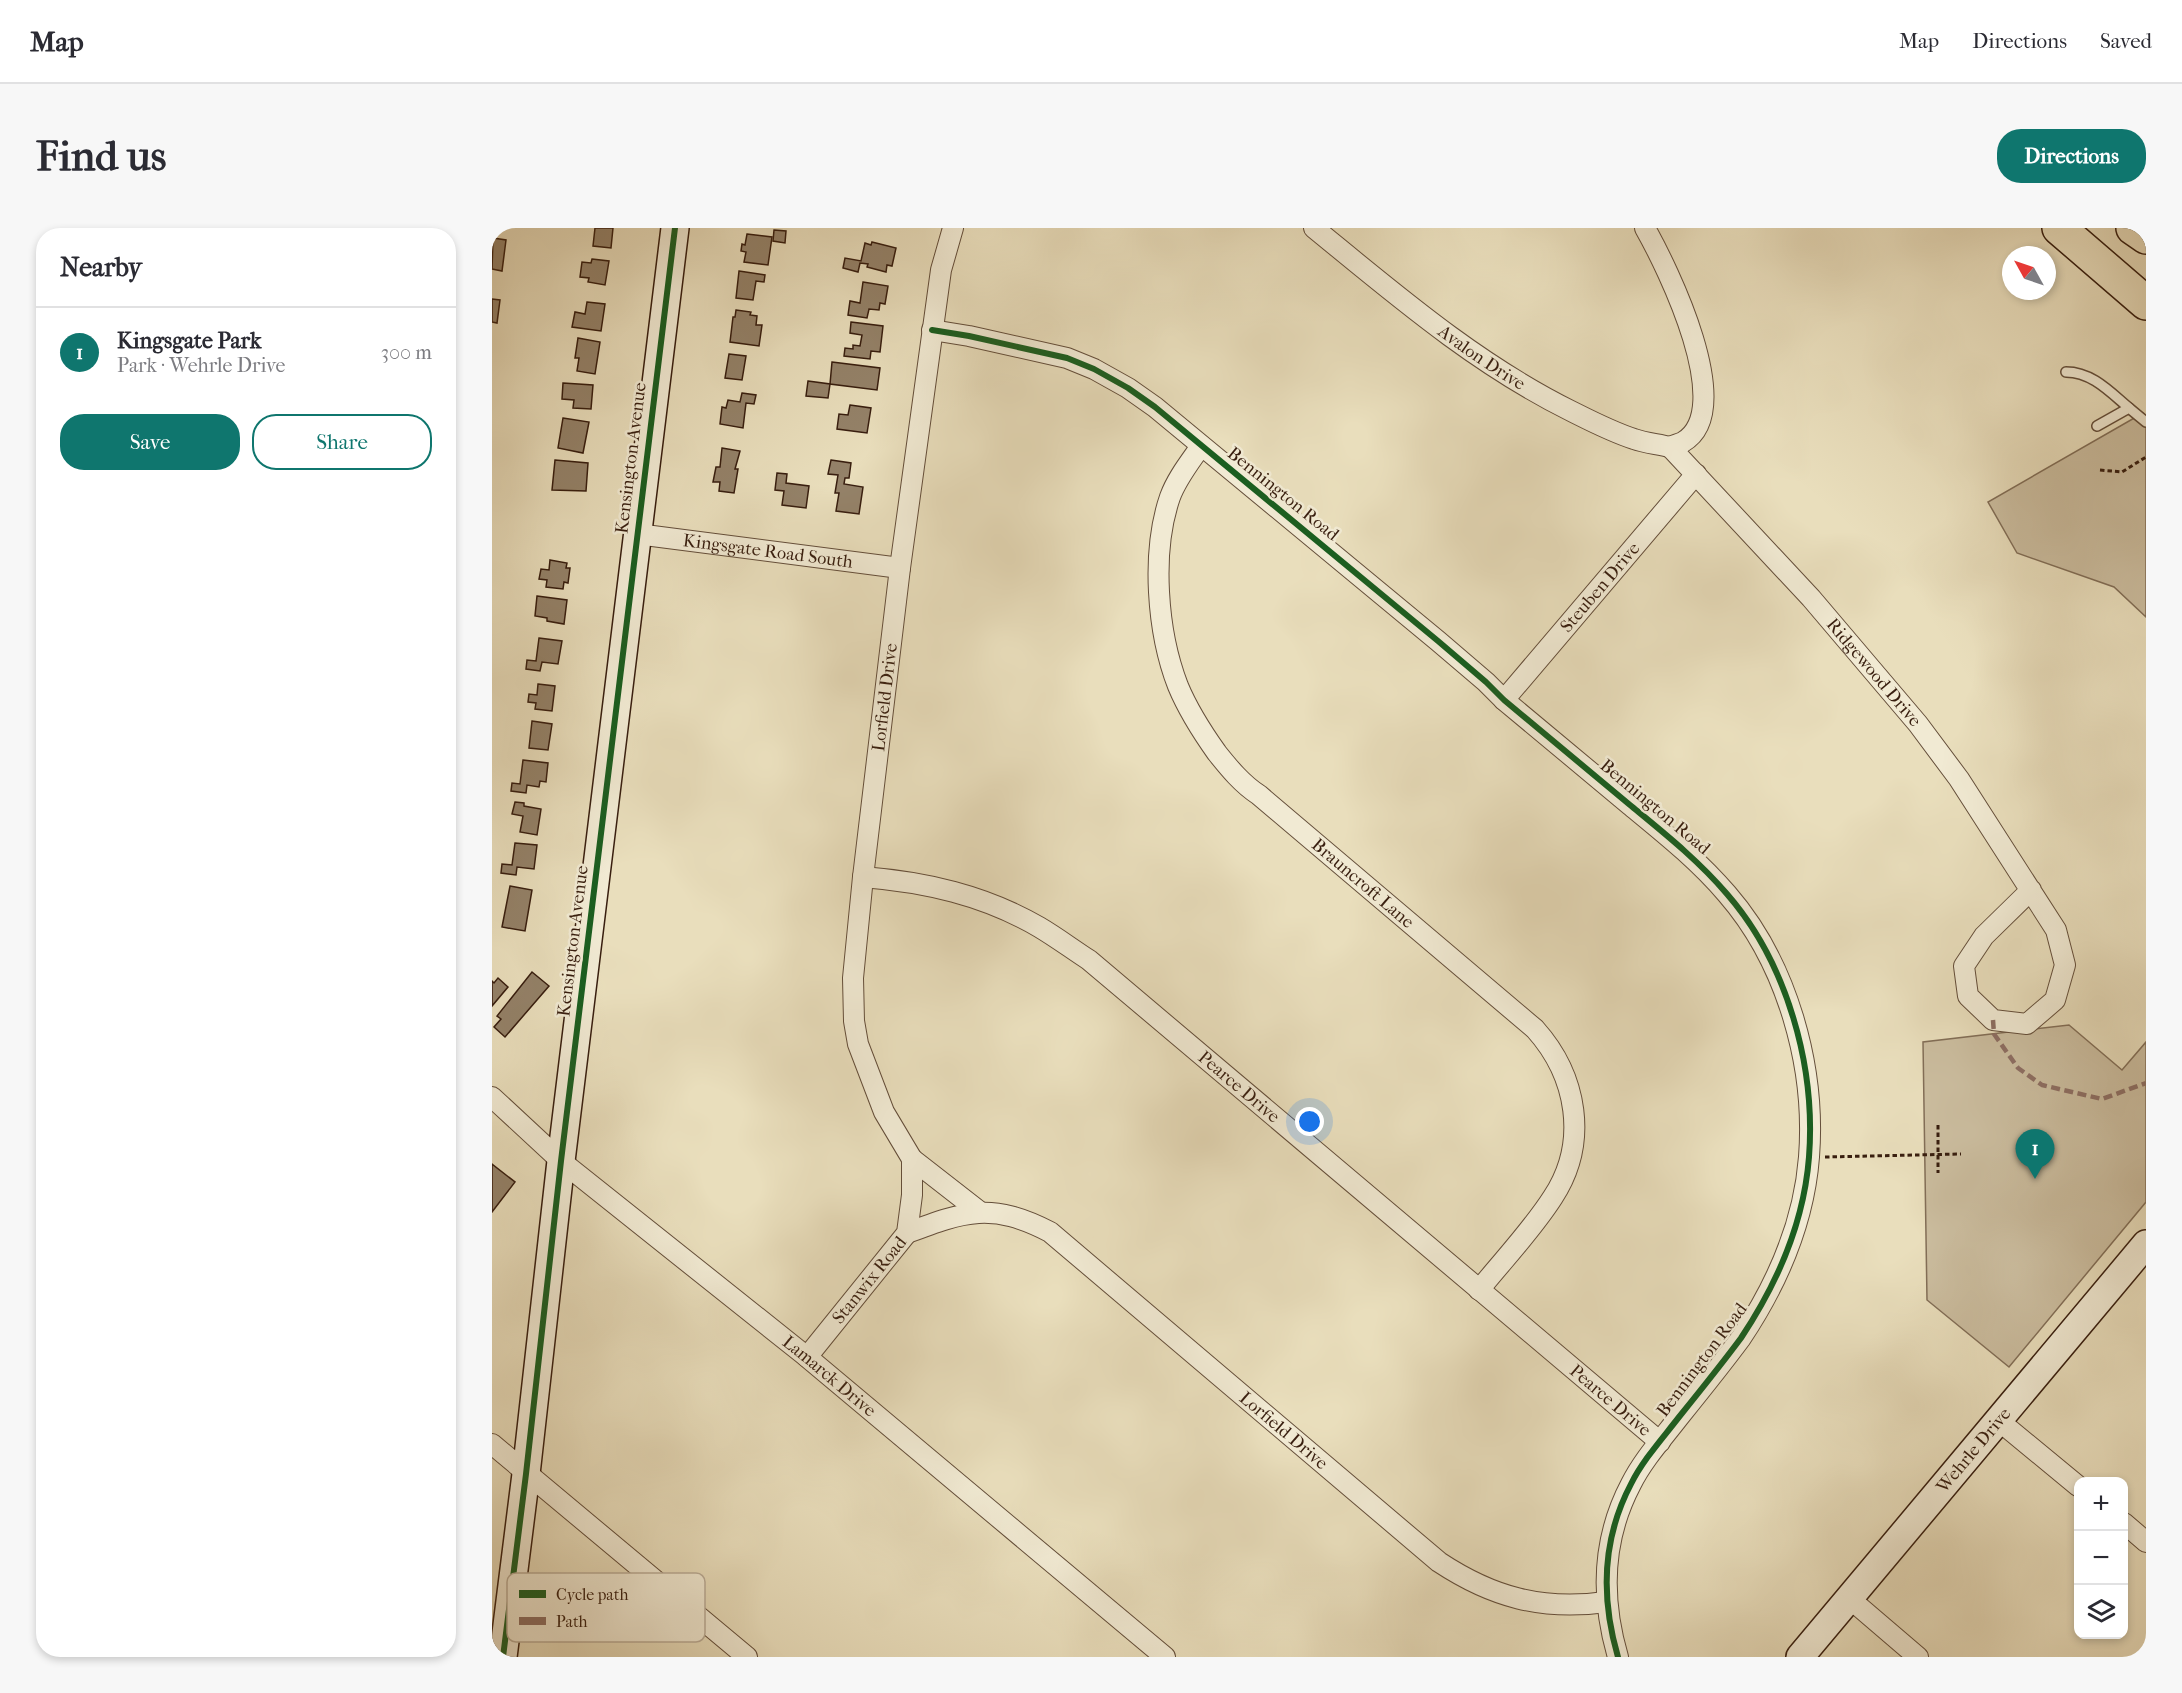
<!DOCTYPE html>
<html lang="en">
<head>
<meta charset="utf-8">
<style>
	:root { --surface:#fff; --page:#f7f7f7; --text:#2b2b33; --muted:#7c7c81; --line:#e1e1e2; --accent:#0f766e }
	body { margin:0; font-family:"IM FELL French Canon",serif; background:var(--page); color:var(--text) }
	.controls { position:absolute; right:18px; bottom:18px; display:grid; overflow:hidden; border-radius:12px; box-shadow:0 3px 9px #0003 }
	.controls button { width:54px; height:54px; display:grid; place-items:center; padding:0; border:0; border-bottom:2px solid var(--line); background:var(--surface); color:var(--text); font:30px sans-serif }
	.compass { position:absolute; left:1510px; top:18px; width:54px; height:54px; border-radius:50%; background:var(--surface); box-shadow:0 3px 9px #0003; rotate:310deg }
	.you { position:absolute; left:818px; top:894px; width:21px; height:21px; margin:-15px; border:4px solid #fff; border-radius:50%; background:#1a73e8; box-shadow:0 0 0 9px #1a73e833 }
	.badge { display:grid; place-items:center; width:39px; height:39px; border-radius:50%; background:var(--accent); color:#fff; font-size:20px; font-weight:700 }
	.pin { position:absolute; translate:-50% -50px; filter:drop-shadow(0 2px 3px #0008) }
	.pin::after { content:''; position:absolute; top:32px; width:21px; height:18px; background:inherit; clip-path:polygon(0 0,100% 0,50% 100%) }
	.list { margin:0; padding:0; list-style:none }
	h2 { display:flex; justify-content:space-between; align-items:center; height:78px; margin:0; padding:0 24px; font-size:26px }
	h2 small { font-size:20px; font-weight:400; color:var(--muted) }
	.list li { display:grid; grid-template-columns:39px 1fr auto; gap:18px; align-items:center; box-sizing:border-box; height:90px; padding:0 24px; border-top:2px solid var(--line) }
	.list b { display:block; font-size:22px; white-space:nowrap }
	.list p { margin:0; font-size:20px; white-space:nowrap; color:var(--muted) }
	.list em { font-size:20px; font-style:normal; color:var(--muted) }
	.actions { display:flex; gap:12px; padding:18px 24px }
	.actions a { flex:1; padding:14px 0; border:2px solid var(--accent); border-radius:24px; text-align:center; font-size:21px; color:var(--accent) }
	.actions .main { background:var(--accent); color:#fff }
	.icon { flex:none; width:33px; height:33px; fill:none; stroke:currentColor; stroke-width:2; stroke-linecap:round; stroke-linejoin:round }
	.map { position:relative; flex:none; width:1654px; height:1429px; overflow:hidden; border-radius:24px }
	header { display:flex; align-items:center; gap:36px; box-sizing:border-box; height:84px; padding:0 30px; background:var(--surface); border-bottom:2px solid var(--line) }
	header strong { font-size:28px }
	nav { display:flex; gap:33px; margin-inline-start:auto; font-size:21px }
	.intro { display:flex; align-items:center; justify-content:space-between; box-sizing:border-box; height:144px; padding:0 36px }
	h1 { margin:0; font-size:42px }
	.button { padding:15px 27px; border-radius:24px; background:var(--accent); color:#fff; font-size:21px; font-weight:700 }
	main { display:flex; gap:36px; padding:0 36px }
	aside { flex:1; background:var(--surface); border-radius:24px; box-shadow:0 3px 9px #0003 }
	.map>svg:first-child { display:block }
	.green { fill:#cbbd9f; stroke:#826e57; stroke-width:1.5 }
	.building { fill:#948269; stroke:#381e0f; stroke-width:1.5 }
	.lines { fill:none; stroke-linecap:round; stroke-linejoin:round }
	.lane-casing { stroke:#644e3a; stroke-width:12 }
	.street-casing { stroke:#644e3a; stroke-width:22 }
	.secondary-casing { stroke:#381e0f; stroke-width:30 }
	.highway-casing { stroke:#381e0f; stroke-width:36 }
	.path { stroke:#381e0f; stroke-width:3; stroke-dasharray:4.5 3; stroke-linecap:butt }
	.lane { stroke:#f1ead3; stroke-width:9 }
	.street { stroke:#f1ead3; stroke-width:20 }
	.secondary { stroke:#f1ead3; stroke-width:27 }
	.highway { stroke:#e9debc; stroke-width:33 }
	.quiet { stroke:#8d6e63; stroke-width:4.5; stroke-dasharray:9 4.5; stroke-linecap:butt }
	.cycleway-casing { stroke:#f1ead3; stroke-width:10 }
	.cycleway { stroke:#1b5e20; stroke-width:6 }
	.labels { text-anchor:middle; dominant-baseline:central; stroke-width:5; stroke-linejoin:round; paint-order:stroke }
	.street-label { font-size:18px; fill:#381e0f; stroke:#f1ead3 }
	.key { fill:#f1ead3; stroke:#baad98; stroke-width:1.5 }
	.key-label { font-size:16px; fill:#381e0f }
</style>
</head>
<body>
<header>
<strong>Map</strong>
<nav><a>Map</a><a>Directions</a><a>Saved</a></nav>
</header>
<div class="intro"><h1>Find us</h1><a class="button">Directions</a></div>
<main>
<aside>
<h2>Nearby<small></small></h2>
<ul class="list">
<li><span class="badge">1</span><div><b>Kingsgate Park</b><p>Park · Wehrle Drive</p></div><em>300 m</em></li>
</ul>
<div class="actions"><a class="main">Save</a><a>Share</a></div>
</aside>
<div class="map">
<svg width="1654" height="1429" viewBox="0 0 1654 1429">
	<rect width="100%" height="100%" fill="#e9debc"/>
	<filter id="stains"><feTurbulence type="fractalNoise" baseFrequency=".00333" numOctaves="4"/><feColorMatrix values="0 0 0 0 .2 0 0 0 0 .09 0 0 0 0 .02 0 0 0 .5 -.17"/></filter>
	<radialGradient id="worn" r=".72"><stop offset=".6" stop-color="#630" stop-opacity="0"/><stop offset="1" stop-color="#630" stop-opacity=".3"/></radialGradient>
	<!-- green -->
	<g class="green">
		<path d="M1651 185 1654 188V389L1622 359 1525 325 1496 274Z"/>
		<path d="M1577 797 1630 842 1654 814V974L1517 1139 1435 1072 1431 814Z"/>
	</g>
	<!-- building -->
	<g class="building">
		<path d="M103 0H121L119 20 101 18Z"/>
		<path d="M282 2 294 3 293 15 281 13Z"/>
		<path d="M255 6 280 9 276 37 252 34 254 24 249 23 250 16 253 17Z"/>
		<path d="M1 10 14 12 10 43 0 41Z"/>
		<path d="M380 14 404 20 400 38 395 37 394 44 375 39 376 36 368 35 366 44 351 40 353 30 369 33 373 15 379 17Z"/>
		<path d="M100 31 117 33 113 57 96 54 97 50 88 49 90 34 99 35Z"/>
		<path d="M247 43 273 47 272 54 264 53 261 72 244 70Z"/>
		<path d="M371 54 396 58 393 76 388 75 387 82 377 81 375 90 356 87 358 73 368 75Z"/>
		<path d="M0 71 8 72 5 95 0 94Z"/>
		<path d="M95 74 113 76 109 103 80 99 83 84 93 86Z"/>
		<path d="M244 82 259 84 258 87 265 88 264 97H270L267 118 238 114 241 89H243Z"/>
		<path d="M359 94 391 98 388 124 379 123 378 131 352 128 353 120 361 121V117L368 118 370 107 358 105Z"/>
		<path d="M86 110 108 114 103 146 85 143 87 130H83Z"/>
		<path d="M237 126 254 128 250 152 233 150Z"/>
		<path d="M340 134 388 140 385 162 338 156Z"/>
		<path d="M316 153 338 156 336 170 314 168Z"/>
		<path d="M71 155 101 157 99 181 81 180 82 172 70 171Z"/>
		<path d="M250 165 264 167 262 176 254 175 251 200 228 196 230 179 234 180 236 172 248 174Z"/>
		<path d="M358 177 379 180 375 205 345 201 347 186 356 187Z"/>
		<path d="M71 190 97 194 91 225 66 220Z"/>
		<path d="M230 220 248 223 243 241H246L242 265 227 263 228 254H221L224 239H228Z"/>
		<path d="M63 232 96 235 94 263 60 262Z"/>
		<path d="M339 232 359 235 357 250H353L352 256 371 259 367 286 344 283 347 265H343L346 247 336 246Z"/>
		<path d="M285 245 295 246 294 255 317 258 314 280 290 277 292 263 283 262Z"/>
		<path d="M58 332 75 335 74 340H78L76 355 72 354 71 361 54 359 55 352 47 351 49 341 57 342Z"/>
		<path d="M45 368 75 372 72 396 55 393V390L43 388Z"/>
		<path d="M47 410 70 413 66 436 50 434 48 443 34 441 35 432 44 433Z"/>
		<path d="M46 456 63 458 60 483 43 481 44 475 36 474 37 466 45 467Z"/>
		<path d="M40 493 60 496 56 522 37 520Z"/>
		<path d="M31 532 56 535 54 554 48 553 47 559 35 557 34 565 19 563 20 555 28 556Z"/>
		<path d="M23 574 32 575V578L49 581 45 607 28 604 31 588 20 586Z"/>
		<path d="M23 615 45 617 42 641 25 639 24 647 9 645 10 636 20 637Z"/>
		<path d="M18 658 40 662 33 703 10 699Z"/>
		<path d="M40 744 57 758 13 809 2 799 9 791 5 788Z"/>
		<path d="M6 750 16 759 0 778V753L2 755Z"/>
		<path d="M0 936 23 954 0 984Z"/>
	</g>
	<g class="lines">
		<defs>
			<g id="lane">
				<path d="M1574 144C1600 144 1618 164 1637 180"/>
				<path d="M1605 198 1637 180 1654 194"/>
			</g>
			<g id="street">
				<path id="s1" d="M822 0C904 67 984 136 1079 183 1099 193 1120 204 1142 211 1153 215 1166 216 1178 219"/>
				<path d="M1153 0C1175 39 1246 182 1191 214 1187 216 1182 217 1178 219"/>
				<path d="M440 102 477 108 575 130 602 141 636 160 663 179 946 413 994 454 1012 472C1054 507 1096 542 1138 577 1172 605 1206 632 1235 666 1295 735 1324 838 1317 929 1312 994 1285 1056 1249 1110 1229 1137 1208 1163 1187 1189 1170 1211 1151 1232 1139 1256 1110 1311 1109 1371 1126 1429"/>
				<path id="s2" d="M709 218C698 234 685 250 678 269 659 324 665 404 686 458 696 482 710 504 725 525 737 540 750 556 767 567L1043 801C1085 848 1097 914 1061 969 1040 1002 1012 1031 987 1062"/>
				<path id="s3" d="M1178 219 1319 370 1426 496 1467 551 1564 702 1573 737 1563 772 1535 796 1501 792 1476 768 1472 738 1492 708 1539 662"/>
				<path id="s4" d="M145 306 408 340"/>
				<path id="s5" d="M1012 472 1204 246"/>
				<path id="s6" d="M371 649C433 654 492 667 547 699 564 709 580 721 597 732L1168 1214"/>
				<path id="s7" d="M0 869 69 933 315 1129 673 1429"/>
				<path d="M420 931 488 984"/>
				<path id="s8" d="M415 1005C473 983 500 974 558 1004L947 1334C1000 1369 1050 1383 1114 1374"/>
				<path id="s9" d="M315 1129 415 1005 420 967V931L392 884 366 816 362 793 361 750 371 649 408 340 449 42 461 0"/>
				<path d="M1506 1192 1586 1258"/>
				<path d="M0 1216 255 1429"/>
				<path d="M1632 1295 1654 1314"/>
				<path d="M1357 1370 1426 1429"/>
			</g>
			<g id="secondary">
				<path d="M11 1429 34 1246 69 933 183 0"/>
				<path id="s10" d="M1308 1429 1654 1016"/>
			</g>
			<g id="highway">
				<path d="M1567 0 1654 75"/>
				<path d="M1641 0 1654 9"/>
			</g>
		</defs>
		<!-- lane casing -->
		<use href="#lane" class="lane-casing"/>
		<!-- street casing -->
		<use href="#street" class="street-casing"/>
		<!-- secondary casing -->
		<use href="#secondary" class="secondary-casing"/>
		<!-- highway casing -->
		<use href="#highway" class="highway-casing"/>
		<!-- path -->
		<g class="path">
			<path d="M1608 242 1630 244 1654 229"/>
			<path d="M1446 897V945"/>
			<path d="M1333 929 1469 926"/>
		</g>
		<!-- lane -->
		<use href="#lane" class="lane"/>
		<!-- street -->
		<use href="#street" class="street"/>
		<!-- secondary -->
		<use href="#secondary" class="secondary"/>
		<!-- highway -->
		<use href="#highway" class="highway"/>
		<!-- quiet -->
		<path class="quiet" d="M1501 792 1502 806 1526 840 1550 857 1610 871 1654 855"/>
		<defs>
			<g id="cycleway">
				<path d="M440 102 477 108 575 130 602 141 636 160 663 179 946 413 994 454 1012 472C1054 507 1096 542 1138 577 1172 605 1206 632 1235 666 1295 735 1324 838 1317 929 1312 994 1285 1056 1249 1110 1229 1137 1208 1163 1187 1189 1170 1211 1151 1232 1139 1256 1110 1311 1109 1371 1126 1429"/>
				<path d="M11 1429 34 1246 69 933 183 0"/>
			</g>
		</defs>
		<!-- cycleway casing -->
		<use href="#cycleway" class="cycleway-casing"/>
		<!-- cycleway -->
		<use href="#cycleway" class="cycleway"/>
	</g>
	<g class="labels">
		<!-- street labels -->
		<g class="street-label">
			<text stroke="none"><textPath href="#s1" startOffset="212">Avalon Drive</textPath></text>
			<text transform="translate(139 230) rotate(-83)">Kensington Avenue</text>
			<text transform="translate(791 266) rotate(39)">Bennington Road</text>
			<text stroke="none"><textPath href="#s4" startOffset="132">Kingsgate Road South</textPath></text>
			<text stroke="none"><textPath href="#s5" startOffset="148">Steuben Drive</textPath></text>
			<text stroke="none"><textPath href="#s3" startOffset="304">Ridgewood Drive</textPath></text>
			<text stroke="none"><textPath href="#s9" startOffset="710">Lorfield Drive</textPath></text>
			<text transform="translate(1163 579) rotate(40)">Bennington Road</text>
			<text stroke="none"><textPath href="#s2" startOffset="526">Brauncroft Lane</textPath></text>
			<text transform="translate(81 713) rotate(-83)">Kensington Avenue</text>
			<text stroke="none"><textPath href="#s6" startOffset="441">Pearce Drive</textPath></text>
			<text stroke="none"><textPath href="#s9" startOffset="99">Stanwix Road</textPath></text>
			<text transform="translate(1210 1132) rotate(-53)">Bennington Road</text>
			<text stroke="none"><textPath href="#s7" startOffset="438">Lamarck Drive</textPath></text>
			<text stroke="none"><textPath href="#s6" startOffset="927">Pearce Drive</textPath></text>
			<text stroke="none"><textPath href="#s8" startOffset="456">Lorfield Drive</textPath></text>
			<text stroke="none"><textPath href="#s10" startOffset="270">Wehrle Drive</textPath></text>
		</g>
	</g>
	<!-- legend -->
	<rect x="15" y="1345" width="198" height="69" rx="9" class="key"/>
	<rect x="27" y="1362" width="27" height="8" fill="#1b5e20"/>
	<rect x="27" y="1389" width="27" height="8" fill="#8d6e63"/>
	<g class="key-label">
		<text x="64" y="1372">Cycle path</text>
		<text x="64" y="1399">Path</text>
	</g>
	<rect width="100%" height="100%" filter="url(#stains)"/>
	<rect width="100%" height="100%" fill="url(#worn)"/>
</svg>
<div class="controls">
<button>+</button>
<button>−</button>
<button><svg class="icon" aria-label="layers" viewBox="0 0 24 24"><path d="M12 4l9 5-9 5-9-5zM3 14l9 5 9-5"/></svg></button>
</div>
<svg class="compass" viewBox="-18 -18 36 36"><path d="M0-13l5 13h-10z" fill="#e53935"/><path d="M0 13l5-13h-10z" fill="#7c7c81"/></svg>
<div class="you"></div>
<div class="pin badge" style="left:1543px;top:951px">1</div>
</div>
</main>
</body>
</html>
